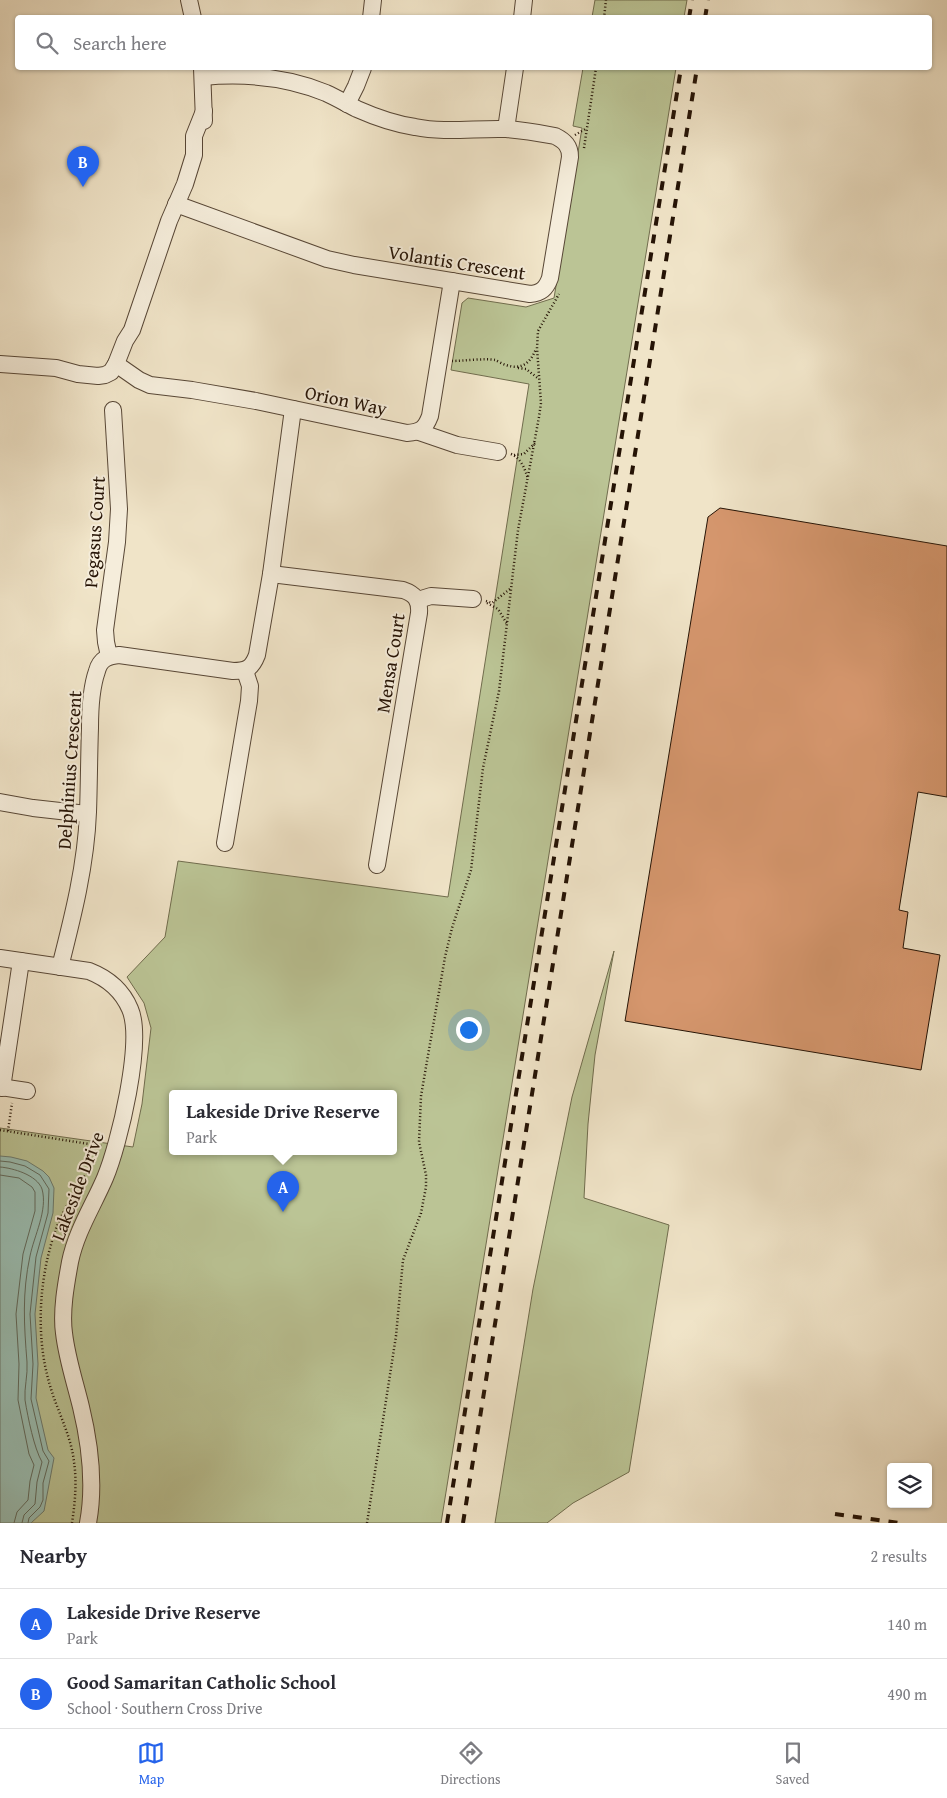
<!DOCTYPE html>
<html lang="en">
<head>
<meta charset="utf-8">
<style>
	:root { --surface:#fff; --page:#f7f7f7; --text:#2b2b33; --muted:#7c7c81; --line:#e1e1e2; --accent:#2563eb }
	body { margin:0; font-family:"Gentium Book Plus",serif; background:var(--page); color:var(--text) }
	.controls { position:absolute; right:15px; bottom:15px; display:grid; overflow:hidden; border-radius:5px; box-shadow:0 1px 4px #0004 }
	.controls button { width:45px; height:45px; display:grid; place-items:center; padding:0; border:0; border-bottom:1px solid var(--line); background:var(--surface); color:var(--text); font:25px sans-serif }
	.you { position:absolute; left:468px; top:1029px; width:18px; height:18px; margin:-12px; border:4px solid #fff; border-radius:50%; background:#1a73e8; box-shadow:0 0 0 8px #1a73e833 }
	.badge { display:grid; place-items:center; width:32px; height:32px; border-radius:50%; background:var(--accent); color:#fff; font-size:16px; font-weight:700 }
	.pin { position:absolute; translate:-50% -41px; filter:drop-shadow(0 1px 2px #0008) }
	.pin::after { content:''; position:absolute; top:26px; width:18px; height:15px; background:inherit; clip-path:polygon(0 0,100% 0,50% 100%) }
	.popup { position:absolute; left:169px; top:1090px; width:228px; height:65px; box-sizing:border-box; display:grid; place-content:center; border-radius:5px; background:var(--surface); filter:drop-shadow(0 1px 4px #0005); font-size:16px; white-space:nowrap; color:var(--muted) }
	.popup b { font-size:19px; color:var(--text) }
	.popup::after { content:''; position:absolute; left:50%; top:100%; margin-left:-10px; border:10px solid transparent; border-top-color:var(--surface) }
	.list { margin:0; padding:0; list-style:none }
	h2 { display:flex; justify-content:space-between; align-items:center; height:65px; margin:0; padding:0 20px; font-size:21px }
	h2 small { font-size:16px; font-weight:400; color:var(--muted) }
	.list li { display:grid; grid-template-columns:32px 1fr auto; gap:15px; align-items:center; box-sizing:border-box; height:70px; padding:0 20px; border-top:1px solid var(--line) }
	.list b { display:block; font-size:19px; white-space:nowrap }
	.list p { margin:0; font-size:16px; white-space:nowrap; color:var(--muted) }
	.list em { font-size:16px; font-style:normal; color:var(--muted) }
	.icon { flex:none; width:28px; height:28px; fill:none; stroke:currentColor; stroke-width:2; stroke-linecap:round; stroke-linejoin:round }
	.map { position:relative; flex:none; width:947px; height:1523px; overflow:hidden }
	.search { position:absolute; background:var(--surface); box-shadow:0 1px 4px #0004; left:15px; right:15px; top:15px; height:55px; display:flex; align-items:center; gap:12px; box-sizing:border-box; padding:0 18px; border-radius:5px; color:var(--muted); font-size:19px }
	.sheet { height:205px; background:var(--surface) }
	nav { display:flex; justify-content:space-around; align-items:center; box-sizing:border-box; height:70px; border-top:1px solid var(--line); background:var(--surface); font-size:14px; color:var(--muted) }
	nav a { display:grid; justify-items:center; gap:2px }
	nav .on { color:var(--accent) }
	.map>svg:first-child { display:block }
	.green { fill:#bbc495; stroke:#706c4d; fill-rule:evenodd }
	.water { fill:#9abfb4; stroke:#6b7a6e }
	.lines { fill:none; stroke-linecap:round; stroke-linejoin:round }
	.shore { stroke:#60695c; stroke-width:1 }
	.building { fill:#d5966d; stroke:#251305 }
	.minor-casing { stroke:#584736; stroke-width:18 }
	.path { stroke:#251305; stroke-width:2.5; stroke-dasharray:1 2.5; stroke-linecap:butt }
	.minor { stroke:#f5eddb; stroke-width:16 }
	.rail { stroke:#251305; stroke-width:4; stroke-dasharray:9 9; stroke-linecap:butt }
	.labels { text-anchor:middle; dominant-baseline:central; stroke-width:4; stroke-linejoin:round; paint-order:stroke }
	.street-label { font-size:19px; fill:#251305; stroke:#f5eddb }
</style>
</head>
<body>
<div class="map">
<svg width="947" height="1523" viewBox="0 0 947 1523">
	<rect width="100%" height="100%" fill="#f0e4c8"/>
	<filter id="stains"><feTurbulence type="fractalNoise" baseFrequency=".004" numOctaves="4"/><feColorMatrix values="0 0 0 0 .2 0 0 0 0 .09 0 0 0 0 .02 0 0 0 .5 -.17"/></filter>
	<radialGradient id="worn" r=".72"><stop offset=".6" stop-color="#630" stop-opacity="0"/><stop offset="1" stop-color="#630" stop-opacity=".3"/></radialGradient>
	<!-- green -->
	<g class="green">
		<path d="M595 0H687L684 17H592Z"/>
		<path d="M583 68H676L441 1523H0V1128L133 1147 142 1104 151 1028 144 1003 127 977 165 937 178 861 448 897 529 384 451 370 462 303 468 298 526 307 554 298 582 128 573 126ZM173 1093H393V1151H173Z"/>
		<path d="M614 951 595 1055 588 1124 584 1198 669 1225 629 1472 573 1503 547 1523H495L533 1289 572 1097Z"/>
	</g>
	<!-- water -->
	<path class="water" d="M0 1156 11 1157 27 1161 43 1171 49 1177 54 1188 53 1213 41 1258 35 1314 38 1364 36 1398 48 1450 54 1458 44 1511 31 1523H0Z"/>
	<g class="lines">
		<!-- shore -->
		<g class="shore">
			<path d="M0 1161 10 1162 25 1166 40 1175 49 1189 48 1213 36 1257 30 1314 33 1364 31 1399 43 1451 49 1461 43 1483V1500L40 1507 29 1518 28 1523"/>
			<path d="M0 1167C13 1168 37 1175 42 1189 48 1210 34 1236 30 1256 22 1293 24 1325 27 1362 28 1375 24 1388 25 1400 28 1418 34 1448 42 1462L37 1482 35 1504 24 1515 22 1523"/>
			<path d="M0 1175 19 1178 32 1187 35 1192V1211L23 1254 16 1314 19 1364 18 1400 29 1454 34 1465 30 1481 28 1500 17 1512 14 1523"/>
		</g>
	</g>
	<!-- building -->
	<path class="building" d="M720 508 947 546V797L918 792 899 910 908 912 903 948 940 955 921 1070 625 1021 708 517Z"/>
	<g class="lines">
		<defs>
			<g id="minor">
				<path d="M189 0 193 18"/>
				<path d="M371 18 373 0"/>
				<path d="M522 18 524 0"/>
				<path d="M202 68 204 121"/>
				<path d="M347 104 356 86 363 68"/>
				<path d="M506 129 515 68"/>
				<path d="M176 204 327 259 354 265 530 294C541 293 546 289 550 278L570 157C570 146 565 141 555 136 539 133 522 130 506 129 475 128 445 133 415 127 395 124 375 117 357 109 347 104 337 98 326 93 287 77 246 73 203 77"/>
				<path d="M0 364 56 368 78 374 98 376 105 375 111 372 116 364 125 341 132 330 169 221 185 184 194 155V136L204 111"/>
				<path d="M116 364 139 380 150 385 192 390 256 401 407 433C421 432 425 429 430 416L452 281"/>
				<path d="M419 432 457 445 498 452"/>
				<path d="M271 574 403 590C415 594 420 600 419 613L377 865"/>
				<path d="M418 600 431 596 473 599"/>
				<path d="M109 656 106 642 105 630 117 542 119 509 113 410"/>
				<path d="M0 802 33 808 87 814"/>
				<path d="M225 843 249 701 250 686 245 671"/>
				<path d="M0 958 89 971C107 978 122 990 130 1009 144 1041 119 1145 105 1178 93 1206 76 1232 70 1262 66 1284 61 1311 64 1333 67 1359 75 1382 81 1407 90 1444 95 1485 88 1523"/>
				<path d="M60 967C73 916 86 865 88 812 89 784 89 756 90 728 90 709 91 688 97 671 100 659 108 656 119 655L233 671C247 671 252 668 257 655L271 574 293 409"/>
				<path d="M0 1087 27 1091"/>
				<path d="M2 1088 21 961"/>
			</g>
		</defs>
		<!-- minor casing -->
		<use href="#minor" class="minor-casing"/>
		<!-- path -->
		<g class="path">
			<path d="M604 18 606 0"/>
			<path d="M575 135 587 128"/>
			<path d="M584 148 596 68"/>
			<path d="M452 361C462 361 486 358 495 360 498 361 502 364 506 365 521 370 530 364 536 349"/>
			<path d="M518 368 526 369 539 379"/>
			<path d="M511 454C521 458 525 469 528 479"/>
			<path d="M514 455 524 454 535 443"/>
			<path d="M486 601 492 603 510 589"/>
			<path d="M487 603 498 609 507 624"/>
			<path d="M0 1130 102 1146"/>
			<path d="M8 1131 12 1103"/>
			<path d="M72 1523C75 1503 77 1482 74 1462 71 1434 56 1409 49 1382 36 1337 39 1282 53 1238 58 1221 67 1205 76 1190 82 1180 87 1170 95 1161"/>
			<path d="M367 1523 396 1336 403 1260 421 1213 426 1187V1175L419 1142 421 1096 445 957 452 928 471 870 483 768 499 691 518 530 539 417 541 403 537 348 538 331 559 294"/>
		</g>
		<!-- minor -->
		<use href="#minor" class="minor"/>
		<!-- rail -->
		<g class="rail">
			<path d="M689 18 692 0"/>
			<path d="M705 18 708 0"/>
			<path d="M835 1514 899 1523"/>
			<path d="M447 1523 681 68"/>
			<path d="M463 1523 697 68"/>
		</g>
	</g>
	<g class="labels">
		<!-- street labels -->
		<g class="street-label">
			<text transform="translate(457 262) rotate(9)">Volantis Crescent</text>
			<text transform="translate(346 400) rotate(12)">Orion Way</text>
			<text transform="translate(94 532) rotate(-86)">Pegasus Court</text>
			<text transform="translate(390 663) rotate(-81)">Mensa Court</text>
			<text transform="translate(69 770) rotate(-86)">Delphinius Crescent</text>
			<text transform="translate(77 1186) rotate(-69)">Lakeside Drive</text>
		</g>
	</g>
	<rect width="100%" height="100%" filter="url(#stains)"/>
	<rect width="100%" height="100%" fill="url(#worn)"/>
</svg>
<div class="controls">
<button><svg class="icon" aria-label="layers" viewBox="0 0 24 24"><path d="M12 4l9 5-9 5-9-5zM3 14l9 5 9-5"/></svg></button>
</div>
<div class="you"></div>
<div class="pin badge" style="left:283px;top:1212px">A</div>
<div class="popup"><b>Lakeside Drive Reserve</b>Park</div>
<div class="pin badge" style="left:83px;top:187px">B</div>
<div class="search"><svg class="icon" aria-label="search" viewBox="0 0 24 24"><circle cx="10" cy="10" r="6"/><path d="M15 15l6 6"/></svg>Search here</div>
</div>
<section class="sheet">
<h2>Nearby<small>2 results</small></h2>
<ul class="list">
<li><span class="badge">A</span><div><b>Lakeside Drive Reserve</b><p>Park</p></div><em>140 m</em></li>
<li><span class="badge">B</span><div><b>Good Samaritan Catholic School</b><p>School · Southern Cross Drive</p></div><em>490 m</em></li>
</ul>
</section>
<nav>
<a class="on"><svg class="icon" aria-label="map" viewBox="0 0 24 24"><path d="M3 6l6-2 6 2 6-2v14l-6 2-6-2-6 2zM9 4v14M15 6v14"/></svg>Map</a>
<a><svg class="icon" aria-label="directions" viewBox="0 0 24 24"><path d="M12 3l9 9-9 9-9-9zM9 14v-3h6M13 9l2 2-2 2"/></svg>Directions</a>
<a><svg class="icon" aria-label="saved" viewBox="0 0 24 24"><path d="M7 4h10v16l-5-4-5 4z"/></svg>Saved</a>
</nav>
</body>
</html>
